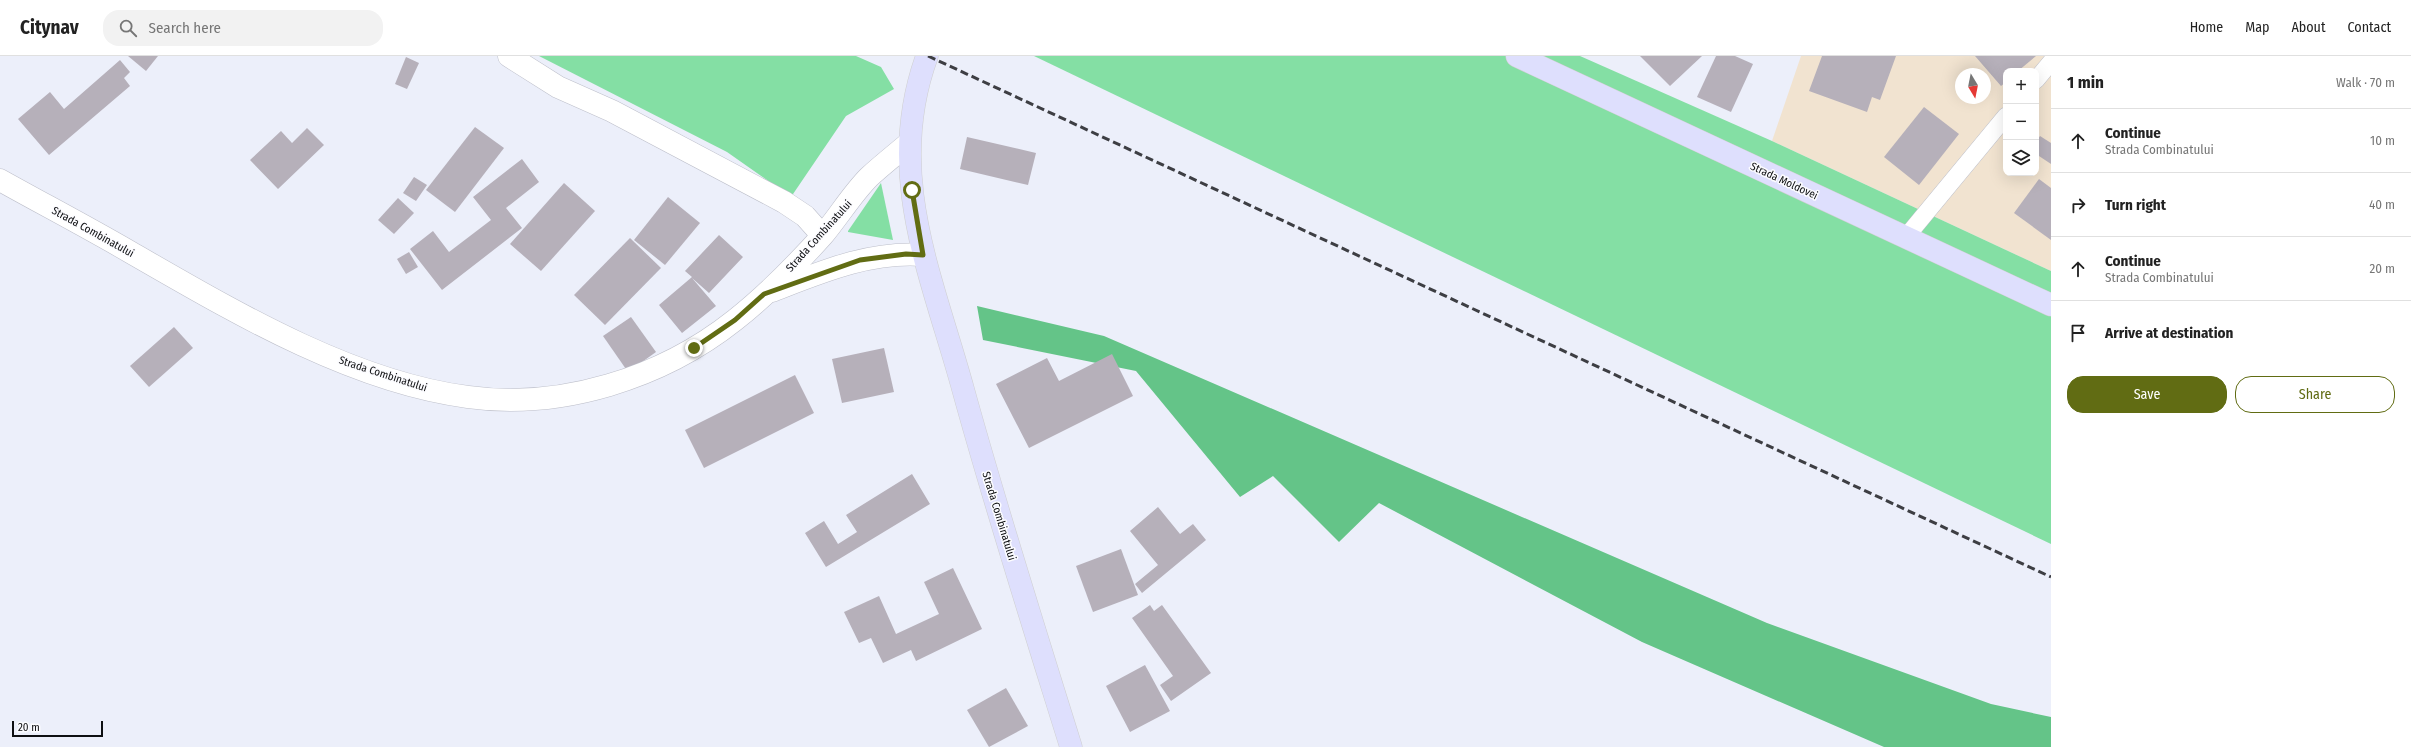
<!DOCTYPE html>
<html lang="en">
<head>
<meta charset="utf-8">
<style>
	:root { --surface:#fff; --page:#f2f2f2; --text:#222; --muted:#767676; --line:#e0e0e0; --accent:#616c13 }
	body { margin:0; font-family:"Fira Sans Condensed",sans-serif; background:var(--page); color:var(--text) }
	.controls { position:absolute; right:12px; top:12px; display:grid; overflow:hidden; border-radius:8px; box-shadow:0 4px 16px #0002 }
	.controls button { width:36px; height:36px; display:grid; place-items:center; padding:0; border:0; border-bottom:1px solid var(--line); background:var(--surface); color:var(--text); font:20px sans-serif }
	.compass { position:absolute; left:1955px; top:12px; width:36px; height:36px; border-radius:50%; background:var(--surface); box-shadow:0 4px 16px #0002; rotate:170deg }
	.scale { position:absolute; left:12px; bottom:10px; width:91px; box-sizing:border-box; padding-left:4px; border:2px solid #0e0f12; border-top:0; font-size:11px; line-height:14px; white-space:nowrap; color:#0e0f12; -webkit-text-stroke:3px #fcfcff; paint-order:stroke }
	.stop { position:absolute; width:12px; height:12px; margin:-9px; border:3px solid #616c13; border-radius:50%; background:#fff }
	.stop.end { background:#616c13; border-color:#fff; box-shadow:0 1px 4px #0008 }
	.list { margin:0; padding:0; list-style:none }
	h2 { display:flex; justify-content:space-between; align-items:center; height:52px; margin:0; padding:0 16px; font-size:17px }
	h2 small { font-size:13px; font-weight:400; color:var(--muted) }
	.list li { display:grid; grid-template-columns:26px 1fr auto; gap:12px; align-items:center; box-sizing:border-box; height:64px; padding:0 16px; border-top:1px solid var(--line) }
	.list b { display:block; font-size:15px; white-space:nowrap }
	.list p { margin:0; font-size:13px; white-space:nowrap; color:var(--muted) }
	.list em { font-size:13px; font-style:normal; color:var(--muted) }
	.actions { display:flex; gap:8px; padding:12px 16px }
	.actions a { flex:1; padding:9px 0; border:1px solid var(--accent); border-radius:16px; text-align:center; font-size:14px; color:var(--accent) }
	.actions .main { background:var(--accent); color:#fff }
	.icon { flex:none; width:22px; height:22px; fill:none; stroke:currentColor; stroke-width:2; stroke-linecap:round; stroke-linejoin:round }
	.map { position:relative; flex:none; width:2051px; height:691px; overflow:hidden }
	header { display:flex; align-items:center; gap:24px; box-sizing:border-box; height:56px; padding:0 20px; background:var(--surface); border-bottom:1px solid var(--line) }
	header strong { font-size:19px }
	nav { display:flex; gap:22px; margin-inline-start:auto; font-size:14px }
	.search { width:280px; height:36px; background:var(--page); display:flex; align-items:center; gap:10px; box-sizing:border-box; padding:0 14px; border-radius:16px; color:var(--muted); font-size:15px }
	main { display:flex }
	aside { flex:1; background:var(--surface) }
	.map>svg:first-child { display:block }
	.industrial { fill:#f1e3d0; fill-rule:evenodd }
	.green { fill:#84dfa4 }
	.forest { fill:#64c488 }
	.building { fill:#b6b0ba }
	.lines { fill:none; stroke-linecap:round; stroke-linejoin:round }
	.service-casing { stroke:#bdbfca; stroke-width:18 }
	.minor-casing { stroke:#bdbfca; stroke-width:23 }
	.tertiary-casing { stroke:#bdbfca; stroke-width:23 }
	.primary-casing { stroke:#cfcfd0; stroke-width:23 }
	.service { stroke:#fff; stroke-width:17 }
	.minor { stroke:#fff; stroke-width:22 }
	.tertiary { stroke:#fff; stroke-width:22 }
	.primary { stroke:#dedffd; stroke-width:22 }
	.rail { stroke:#3d3e43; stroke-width:3; stroke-dasharray:8 4; stroke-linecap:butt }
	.route { stroke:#616c13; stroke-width:5 }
	.labels { text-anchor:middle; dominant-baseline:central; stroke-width:3; stroke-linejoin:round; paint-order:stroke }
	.street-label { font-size:11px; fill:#0e0f12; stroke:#fcfcff }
</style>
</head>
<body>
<header>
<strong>Citynav</strong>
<div class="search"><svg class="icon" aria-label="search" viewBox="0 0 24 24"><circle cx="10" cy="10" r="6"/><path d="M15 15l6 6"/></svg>Search here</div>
<nav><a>Home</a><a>Map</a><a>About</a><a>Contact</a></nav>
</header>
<main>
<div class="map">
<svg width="2051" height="691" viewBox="0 0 2051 691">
	<rect width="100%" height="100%" fill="#eceffa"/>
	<!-- industrial -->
	<path class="industrial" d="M1801 0H2051V215L1772 85ZM2006 15H2036V117H2006ZM1961 18H1985V42H1961Z"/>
	<!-- green -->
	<g class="green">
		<path d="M539 0H856L881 11 894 33 846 60 791 141 727 96Z"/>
		<path d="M1034 0H1580L1772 85 2051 215V488Z"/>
		<path d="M881 127 893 184 848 176V175Z"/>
	</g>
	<!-- forest -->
	<path class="forest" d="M977 250 1104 280 1767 567 1991 648 2051 661V691H1884L1642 586 1379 447 1339 486 1273 420 1240 441 1136 315 983 284Z"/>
	<!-- building -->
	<g class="building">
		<path d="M128 0H158L146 15Z"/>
		<path d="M1640 0H1702L1670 30Z"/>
		<path d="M1716 0H1735L1753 8 1731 56 1697 41Z"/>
		<path d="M1822 0H1896L1880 44 1872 41 1867 56 1809 35Z"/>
		<path d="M1975 0H2036L2018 15H2006V26L2001 30Z"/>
		<path d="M406 1 419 7 407 33 395 28Z"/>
		<path d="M120 4 130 16 124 22 130 30 49 99 18 63 50 36 64 53Z"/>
		<path d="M1924 51 1959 78 1919 129 1884 101Z"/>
		<path d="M475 71 504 92 455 156 426 134Z"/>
		<path d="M307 72 324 89 278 133 250 104 281 75 292 87Z"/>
		<path d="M2040 80 2051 87V108L2036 98V86Z"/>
		<path d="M967 81 1036 97 1028 129 960 113Z"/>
		<path d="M522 103 539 126 506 152 522 172 442 234 410 193 433 175 449 196 491 164 473 141Z"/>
		<path d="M414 121 427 129 416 145 403 137Z"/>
		<path d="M2039 123 2051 132V184L2014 157Z"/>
		<path d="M564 127 595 155 541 215 510 188Z"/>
		<path d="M668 141 700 167 665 209 634 184Z"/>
		<path d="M398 142 414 157 394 178 378 164Z"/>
		<path d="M719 179 743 201 709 237 692 222 716 250 682 277 659 249 692 221 685 215Z"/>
		<path d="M630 182 661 212 605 269 574 239Z"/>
		<path d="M409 196 418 211 406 218 397 203Z"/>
		<path d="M631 261 656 296 628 316 603 280Z"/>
		<path d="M174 271 193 292 149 331 130 310Z"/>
		<path d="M884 292 894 336 842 347 832 303Z"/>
		<path d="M1112 298 1133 340 1029 392 996 328 1047 302 1059 325Z"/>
		<path d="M795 319 814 357 704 412 685 374Z"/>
		<path d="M912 418 930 448 826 511 805 477 824 465 838 488 857 476 846 459Z"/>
		<path d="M1158 451 1180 478 1193 468 1206 484 1142 537 1135 528 1158 509 1130 475Z"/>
		<path d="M1121 493 1138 539 1093 556 1076 510Z"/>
		<path d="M953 512 982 573 916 605 911 594 883 607 871 582 859 587 844 556 879 540 896 578 939 558 924 526Z"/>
		<path d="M1150 549 1154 555 1162 549 1211 617 1171 645 1160 629 1173 620 1132 562Z"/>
		<path d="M1145 609 1170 655 1130 676 1106 630Z"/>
		<path d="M1006 632 1028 670 989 691 967 654Z"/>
	</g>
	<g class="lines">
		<defs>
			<g id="service">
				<path d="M2036 24 2051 6"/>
				<path d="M1906 181 2006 60"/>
			</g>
			<path id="minor" d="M509 0 558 31 612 55 784 146 805 160 822 179"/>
			<g id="tertiary">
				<path d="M0 124C43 148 87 171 130 196 231 254 351 326 468 341 561 354 662 322 735 264 767 239 796 209 823 179 839 160 852 138 869 121 882 109 896 98 909 87"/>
				<path d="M772 235C821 216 870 195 923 199"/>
			</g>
			<g id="primary">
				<path d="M927 0C884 118 932 220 963 333 996 453 1034 572 1071 691"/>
				<path d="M1517 0 2051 249"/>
			</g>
		</defs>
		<!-- service casing -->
		<use href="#service" class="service-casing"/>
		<!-- minor casing -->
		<use href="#minor" class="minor-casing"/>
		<!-- tertiary casing -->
		<use href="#tertiary" class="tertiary-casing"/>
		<!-- primary casing -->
		<use href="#primary" class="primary-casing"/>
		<!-- service -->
		<use href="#service" class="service"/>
		<!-- minor -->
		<use href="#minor" class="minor"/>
		<!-- tertiary -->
		<use href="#tertiary" class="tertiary"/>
		<!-- primary -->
		<use href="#primary" class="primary"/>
		<!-- rail -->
		<path class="rail" d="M928 0 2051 521"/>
	</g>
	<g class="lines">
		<!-- route -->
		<path class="route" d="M694 292 735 264 764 238 860 204 906 198 923 199 912 134"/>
	</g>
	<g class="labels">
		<!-- street labels -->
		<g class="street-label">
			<text transform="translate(1784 125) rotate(25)">Strada Moldovei</text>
			<text transform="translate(93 176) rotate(29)">Strada Combinatului</text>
			<text transform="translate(819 180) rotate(-48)">Strada Combinatului</text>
			<text transform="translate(383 318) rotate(18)">Strada Combinatului</text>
			<text transform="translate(999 460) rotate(73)">Strada Combinatului</text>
		</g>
	</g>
</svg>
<div class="controls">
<button>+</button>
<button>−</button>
<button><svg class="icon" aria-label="layers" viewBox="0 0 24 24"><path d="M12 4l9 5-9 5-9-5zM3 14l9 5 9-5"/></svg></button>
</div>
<svg class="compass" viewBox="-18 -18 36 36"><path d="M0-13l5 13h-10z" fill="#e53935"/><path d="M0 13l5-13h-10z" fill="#767676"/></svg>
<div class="scale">20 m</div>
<div class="stop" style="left:912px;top:134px"></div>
<div class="stop end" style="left:694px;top:292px"></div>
</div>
<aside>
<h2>1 min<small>Walk · 70 m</small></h2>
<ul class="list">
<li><svg class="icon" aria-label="ahead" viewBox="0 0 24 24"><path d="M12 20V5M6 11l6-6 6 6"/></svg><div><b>Continue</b><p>Strada Combinatului</p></div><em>10 m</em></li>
<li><svg class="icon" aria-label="right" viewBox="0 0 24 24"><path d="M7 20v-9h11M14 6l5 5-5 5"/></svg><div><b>Turn right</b></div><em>40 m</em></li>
<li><svg class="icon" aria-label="ahead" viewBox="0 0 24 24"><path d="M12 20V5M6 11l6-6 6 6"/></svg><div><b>Continue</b><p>Strada Combinatului</p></div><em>20 m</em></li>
<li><svg class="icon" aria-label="arrive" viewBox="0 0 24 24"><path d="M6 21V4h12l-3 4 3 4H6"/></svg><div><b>Arrive at destination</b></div></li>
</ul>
<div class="actions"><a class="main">Save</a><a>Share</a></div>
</aside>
</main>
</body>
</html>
